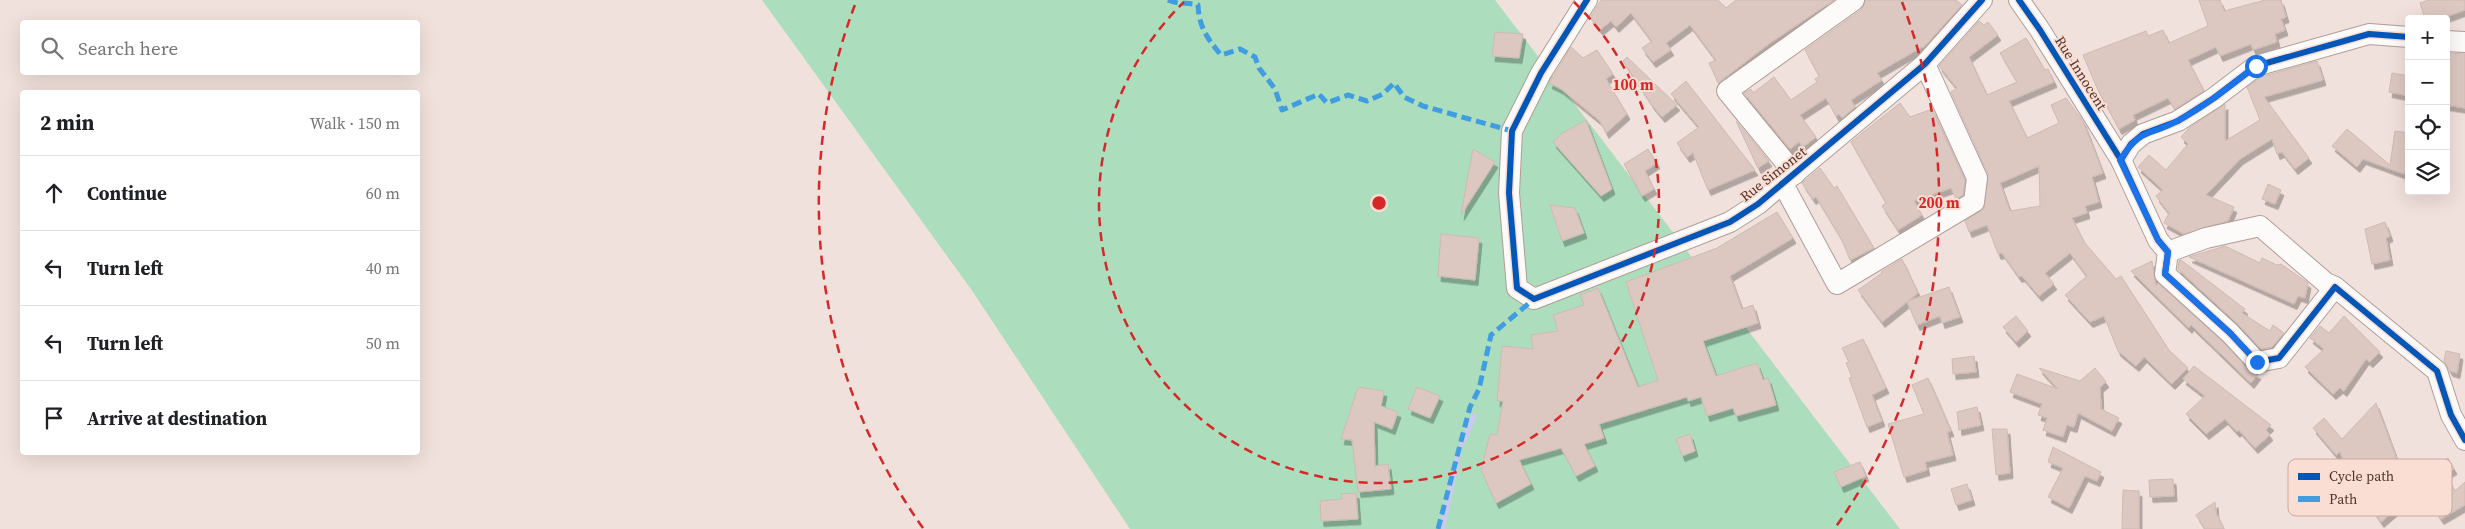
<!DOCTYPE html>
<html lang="en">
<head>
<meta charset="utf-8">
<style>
	:root { --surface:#fff; --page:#f2f2f2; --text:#202124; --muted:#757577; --line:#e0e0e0 }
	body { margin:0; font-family:"Source Serif 4",serif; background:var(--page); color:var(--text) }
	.controls { position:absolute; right:15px; top:15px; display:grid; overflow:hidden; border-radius:5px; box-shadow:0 5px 20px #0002 }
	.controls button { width:45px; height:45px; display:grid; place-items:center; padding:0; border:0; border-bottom:1px solid var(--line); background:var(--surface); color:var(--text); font:25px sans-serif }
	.stop { position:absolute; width:15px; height:15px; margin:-11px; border:4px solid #1a73e8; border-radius:50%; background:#fff }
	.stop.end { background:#1a73e8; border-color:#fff; box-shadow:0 1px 5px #0008 }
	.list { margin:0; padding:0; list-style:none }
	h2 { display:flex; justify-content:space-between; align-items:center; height:65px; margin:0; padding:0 20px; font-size:21px }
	h2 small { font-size:16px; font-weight:400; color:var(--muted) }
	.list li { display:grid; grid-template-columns:32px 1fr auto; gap:15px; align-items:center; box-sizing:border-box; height:75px; padding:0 20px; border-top:1px solid var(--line) }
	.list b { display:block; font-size:19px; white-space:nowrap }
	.list em { font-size:16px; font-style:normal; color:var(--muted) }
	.icon { flex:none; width:28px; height:28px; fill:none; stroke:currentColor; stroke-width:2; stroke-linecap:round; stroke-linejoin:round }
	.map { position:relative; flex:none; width:2465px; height:529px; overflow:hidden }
	.search { position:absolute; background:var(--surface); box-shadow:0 5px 20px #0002; left:20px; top:20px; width:400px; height:55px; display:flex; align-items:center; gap:12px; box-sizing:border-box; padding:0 18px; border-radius:5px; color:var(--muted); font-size:19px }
	.panel { position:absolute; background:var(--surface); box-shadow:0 5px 20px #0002; left:20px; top:90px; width:400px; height:365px; border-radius:5px }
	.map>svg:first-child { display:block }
	.green { fill:#acddbd }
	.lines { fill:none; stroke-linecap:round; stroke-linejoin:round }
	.stream { stroke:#cacaf0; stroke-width:5.5 }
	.building { fill:#dcc8c1; stroke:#cebab3; fill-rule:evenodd; filter:url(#shadow) }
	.minor-casing { stroke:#b19d97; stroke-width:22 }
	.minor { stroke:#fdfafa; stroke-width:20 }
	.quiet { stroke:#419de1; stroke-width:5; stroke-dasharray:10 5; stroke-linecap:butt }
	.cycleway-casing { stroke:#faddd3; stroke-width:9 }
	.cycleway { stroke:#0057b8; stroke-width:6 }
	.route { stroke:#1a73e8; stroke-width:6 }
	.ring { fill:none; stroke:#d62828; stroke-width:2.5; stroke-dasharray:9 6 }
	.labels { text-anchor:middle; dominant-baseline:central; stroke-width:4; stroke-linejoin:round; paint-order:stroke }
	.street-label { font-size:14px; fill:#50342b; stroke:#faddd3 }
	.key { fill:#faddd3; stroke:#c7aaa1; stroke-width:1 }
	.key-label { font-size:14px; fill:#50342b }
	.centre { fill:#d62828; stroke:#faddd3; stroke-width:2.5 }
	.ring-label { font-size:15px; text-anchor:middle; font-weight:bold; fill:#d62828; stroke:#faddd3; stroke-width:4; stroke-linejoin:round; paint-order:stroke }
</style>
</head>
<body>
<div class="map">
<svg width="2465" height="529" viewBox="0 0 2465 529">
	<defs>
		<filter id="shadow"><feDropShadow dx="3" dy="5.5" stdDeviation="0" flood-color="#0004"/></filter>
	</defs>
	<rect width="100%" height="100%" fill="#f1e1dc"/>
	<!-- green -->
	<path class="green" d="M762 0H1495L1900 529H1130L973 292Z"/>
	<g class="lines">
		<!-- stream -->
		<path class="stream" d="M1442 529 1460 448 1474 416"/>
	</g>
	<!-- building -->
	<g class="building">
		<path d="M1601 0H1718L1726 8 1736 0H1834L1770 43 1718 83 1709 63 1716 60 1690 25 1666 43 1671 50 1653 62 1642 48 1652 41 1631 13 1616 27 1611 21 1600 30 1590 18Z"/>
		<path d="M1866 0H1956L1962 5 1923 48 1922 47 1877 73 1882 80 1851 100 1855 107 1842 118 1839 114 1836 116 1826 98 1800 115 1816 137 1803 147 1799 142 1790 149 1744 93 1751 89 1753 93 1774 77 1791 100 1817 82 1815 79 1819 76 1805 50 1861 10Z"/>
		<path d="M2199 0H2220L2224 11 2265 0H2281L2286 17 2281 19 2285 30 2275 34 2277 42 2253 50 2251 44 2220 56 2216 47 2188 60 2204 91 2175 109 2168 98 2133 115 2135 120 2119 129 2097 88 2083 55 2146 31 2148 36 2163 30 2169 43 2208 26Z"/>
		<path d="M2429 0H2465V10L2440 19H2425L2420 3Z"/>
		<path d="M1979 21 1984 25 1988 22 1998 35 1969 57 1987 95 2017 82 2000 53 2026 38 2045 70 2048 69 2054 82 2009 101 2027 138 2059 123 2051 105 2066 98 2083 121 2103 173 2092 177 2099 202 2085 206 2087 213 2072 218 2084 242 2116 279 2121 276 2169 350 2188 368 2172 384 2144 357 2136 366 2118 351 2104 316 2090 322 2065 295 2087 276 2070 253 2045 273 2054 284 2039 296 2022 276 2019 277 2002 253 1998 254 1987 225 1969 232 1965 221 1984 208 1988 174 1951 92 1957 88 1939 66ZM2039 166 2040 206 2010 211 2000 183Z"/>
		<path d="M1495 32 1523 34 1519 58 1492 56Z"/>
		<path d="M1571 47 1583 58 1597 50 1613 74 1606 79 1627 114 1606 133 1600 121 1561 89 1549 83Z"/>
		<path d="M2446 53 2465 54V108L2446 105Z"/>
		<path d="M1627 57 1677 105 1662 117 1652 105 1623 61Z"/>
		<path d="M2317 61 2323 80 2264 97 2309 158 2295 169 2282 152 2277 154 2272 139 2240 159 2206 195 2234 207 2228 221 2184 234 2164 223 2169 213 2156 196 2163 190 2138 167 2149 155 2166 170 2188 144 2181 137 2189 128 2225 104V141L2260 120 2247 87 2261 77Z"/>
		<path d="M2392 73 2409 76V96L2389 92Z"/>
		<path d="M1686 81 1755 170 1708 190 1693 153 1687 157 1677 143 1699 127 1671 94Z"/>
		<path d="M1900 103 1910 117 1932 109 1965 180 1963 195 1956 199 1951 188 1914 201 1922 215 1898 230 1882 206 1886 203 1851 142Z"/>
		<path d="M1586 120 1612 189 1601 196 1553 142 1561 134Z"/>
		<path d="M1736 121 1769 161 1758 168Z"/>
		<path d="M2347 129 2390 165 2395 131 2409 133V162L2404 174 2363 159 2357 167 2332 146Z"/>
		<path d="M1473 149 1495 162 1461 215 1468 175Z"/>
		<path d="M1648 149 1657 163 1645 171 1654 189 1642 196 1624 164Z"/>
		<path d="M1820 168 1834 188 1837 186 1874 248 1850 260 1842 240 1816 197 1813 199 1802 183Z"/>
		<path d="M2268 184 2281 190 2275 204 2262 199Z"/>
		<path d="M1550 205 1575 208 1584 233 1562 241Z"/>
		<path d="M1777 212 1793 238 1730 276 1742 309 1753 305 1758 323 1703 341 1716 376 1757 363 1763 380 1768 378 1776 405 1736 416 1733 408 1707 416 1701 397 1688 401 1687 397 1599 424 1604 438 1584 444 1595 466 1576 476 1561 448 1519 460 1531 484 1496 503 1481 470 1490 434 1497 435 1503 401H1497L1502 346 1533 349 1531 335 1558 331 1553 315 1584 305 1580 295 1598 288 1638 387 1658 380 1626 282 1717 248Z"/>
		<path d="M2385 222 2390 236 2386 238 2390 260 2372 264 2365 229Z"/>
		<path d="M1441 234 1479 238 1475 280 1438 276Z"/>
		<path d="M2225 246 2260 263 2262 258 2277 265 2281 264 2308 283 2305 298 2298 296 2294 304 2189 257Z"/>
		<path d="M1902 259 1918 293 1908 301 1949 287 1960 317 1942 323 1940 316 1917 325 1907 302 1882 322 1858 290 1882 273 1881 272Z"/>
		<path d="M2181 260 2245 309 2242 313 2270 331 2273 325 2284 333 2272 347 2261 349 2238 324 2178 269 2179 261Z"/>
		<path d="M2152 261 2156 286 2158 283 2222 341 2249 370 2258 374 2251 383 2191 325 2189 328 2131 271Z"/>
		<path d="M2016 316 2028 331 2016 342 2003 327Z"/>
		<path d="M2344 316 2380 352 2370 362 2366 359 2344 391 2340 388 2333 394 2305 367 2324 349 2310 338 2320 326 2329 333Z"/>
		<path d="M1863 339 1886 388 1872 395 1882 421 1867 427 1849 378 1852 377 1846 363 1849 362 1842 348Z"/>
		<path d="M2446 351 2460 354 2457 373 2450 371 2444 361Z"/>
		<path d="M1974 356 1976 372 1953 374 1952 359Z"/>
		<path d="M2194 366 2271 425 2266 430 2270 435 2255 448 2239 430 2237 432 2225 419 2206 434 2186 414 2205 396 2183 379Z"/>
		<path d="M2039 368 2080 381 2095 368 2106 382 2100 387 2101 409 2119 418 2112 431 2078 413 2074 427 2067 425 2063 437 2043 430 2047 418 2038 415 2042 404 2010 392 2017 374 2058 389Z"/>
		<path d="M1928 378 1951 431 1947 432 1953 455 1925 462 1927 470 1904 477 1888 424 1924 414 1912 385Z"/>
		<path d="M1358 387 1384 391 1381 406 1398 412 1392 429 1374 422 1375 466 1388 464 1391 489 1358 492 1352 440 1341 439Z"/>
		<path d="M1417 387 1440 396 1430 418 1408 409Z"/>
		<path d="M2376 403 2397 460 2356 494 2340 452 2336 455 2313 428 2324 418 2342 439Z"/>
		<path d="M1977 407 1981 425 1959 430 1957 412Z"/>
		<path d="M1992 429H2007L2010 473 1996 475Z"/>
		<path d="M1690 434 1695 451 1682 456 1676 439Z"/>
		<path d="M2053 447 2101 472 2097 481 2085 476 2069 508 2048 497 2063 468 2048 462Z"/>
		<path d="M2448 458 2454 469 2446 474 2455 491 2465 482V505L2441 519 2421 489 2393 507 2395 510 2381 522 2368 503Z"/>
		<path d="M1860 462 1866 476 1841 487 1834 472Z"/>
		<path d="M2173 479 2174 496 2150 497 2149 480Z"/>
		<path d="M1967 484 1972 500 1956 505 1951 489Z"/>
		<path d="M2123 490 2139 491V529H2122Z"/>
		<path d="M1356 493 1358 519 1321 521 1320 501 1342 499 1341 494Z"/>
		<path d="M2215 502 2216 513 2224 529H2205L2196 515Z"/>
	</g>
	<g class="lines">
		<defs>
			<g id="minor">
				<path d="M1587 0 1541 73 1512 131 1509 193 1517 288 1534 299 1730 222 1758 204 1925 64 1982 0"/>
				<path d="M2019 0 2040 30 2121 160 2158 240 2168 252 2165 274 2230 333 2257 362 2279 358 2335 287 2437 371 2451 415 2465 440"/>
				<path d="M2446 41 2465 42"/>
				<path d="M2121 160 2131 144 2143 134 2178 121 2214 98 2256 66 2369 34 2409 37"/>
				<path d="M1795 174 1727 91 1854 0"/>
				<path d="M1783 184 1837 284 1974 202 1977 178 1925 64"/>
				<path d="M2168 252 2206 238 2260 226 2326 283 2335 287"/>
			</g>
		</defs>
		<!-- minor casing -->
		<use href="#minor" class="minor-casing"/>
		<!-- minor -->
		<use href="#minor" class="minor"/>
		<!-- quiet -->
		<g class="quiet">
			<path d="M1168 0C1179 5 1187 2 1198 5 1199 27 1207 38 1221 55L1240 49 1255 57 1259 68 1275 89 1282 110 1319 94 1327 103 1348 95 1367 101 1383 94 1394 83 1404 97 1423 106 1512 131"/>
			<path d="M1438 529 1470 407 1479 389 1491 335 1534 299"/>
		</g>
		<defs>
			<g id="cycleway">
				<path d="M1587 0 1541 73 1512 131 1509 193 1517 288 1534 299 1730 222 1758 204 1925 64 1982 0"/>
				<path d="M2019 0 2040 30 2121 160 2158 240 2168 252 2165 274 2230 333 2257 362 2279 358 2335 287 2437 371 2451 415 2465 440"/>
				<path d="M2121 160 2131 144 2143 134 2178 121 2214 98 2256 66 2369 34 2409 37"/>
			</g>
		</defs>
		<!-- cycleway casing -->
		<use href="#cycleway" class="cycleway-casing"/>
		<!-- cycleway -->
		<use href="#cycleway" class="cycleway"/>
	</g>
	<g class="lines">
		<!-- route -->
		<path class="route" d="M2256 66C2231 85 2207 105 2179 120 2150 137 2142 126 2120 160L2158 240 2168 252 2165 274 2230 333 2257 362"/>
	</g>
	<!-- distance rings -->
	<g class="ring">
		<path d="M1574 2A280 280 0 1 1 1184 2"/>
		<path d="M923 528A560 560 0 0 1 856 2M1902 2A560 560 0 0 1 1835 528"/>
	</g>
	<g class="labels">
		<!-- street labels -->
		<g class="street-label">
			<text transform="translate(2081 73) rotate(58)">Rue Innocent</text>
			<text transform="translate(1773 174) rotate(-38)">Rue Simonet</text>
		</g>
	</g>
	<!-- legend -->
	<rect x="2288" y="459" width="164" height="57" rx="8" class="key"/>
	<rect x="2298" y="473" width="22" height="7" fill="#0057b8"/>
	<rect x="2298" y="496" width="22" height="6" fill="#419de1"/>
	<g class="key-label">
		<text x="2329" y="481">Cycle path</text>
		<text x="2329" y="504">Path</text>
	</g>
	<circle cx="1379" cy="203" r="8" class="centre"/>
	<g class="ring-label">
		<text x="1633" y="90">100 m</text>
		<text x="1939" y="208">200 m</text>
	</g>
</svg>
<div class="controls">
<button>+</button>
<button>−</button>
<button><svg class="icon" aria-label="locate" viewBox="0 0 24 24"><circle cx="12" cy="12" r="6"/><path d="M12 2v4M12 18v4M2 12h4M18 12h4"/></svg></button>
<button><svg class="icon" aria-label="layers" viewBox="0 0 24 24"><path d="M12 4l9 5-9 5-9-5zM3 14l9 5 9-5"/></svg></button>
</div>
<div class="stop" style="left:2256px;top:66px"></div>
<div class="stop end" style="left:2257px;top:362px"></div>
<div class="search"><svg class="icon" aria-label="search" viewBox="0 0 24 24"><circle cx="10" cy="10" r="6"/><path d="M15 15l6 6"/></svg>Search here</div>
<section class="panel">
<h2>2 min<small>Walk · 150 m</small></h2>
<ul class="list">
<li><svg class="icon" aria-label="ahead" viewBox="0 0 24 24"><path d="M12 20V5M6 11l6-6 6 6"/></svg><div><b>Continue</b></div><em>60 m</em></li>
<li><svg class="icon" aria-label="left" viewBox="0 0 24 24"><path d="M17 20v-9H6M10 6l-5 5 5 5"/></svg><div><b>Turn left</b></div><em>40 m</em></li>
<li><svg class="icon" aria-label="left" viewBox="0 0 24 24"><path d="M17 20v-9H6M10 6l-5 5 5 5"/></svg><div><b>Turn left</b></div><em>50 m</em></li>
<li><svg class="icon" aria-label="arrive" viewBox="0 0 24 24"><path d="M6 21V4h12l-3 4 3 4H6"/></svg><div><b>Arrive at destination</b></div></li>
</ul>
</section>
</div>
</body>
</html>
